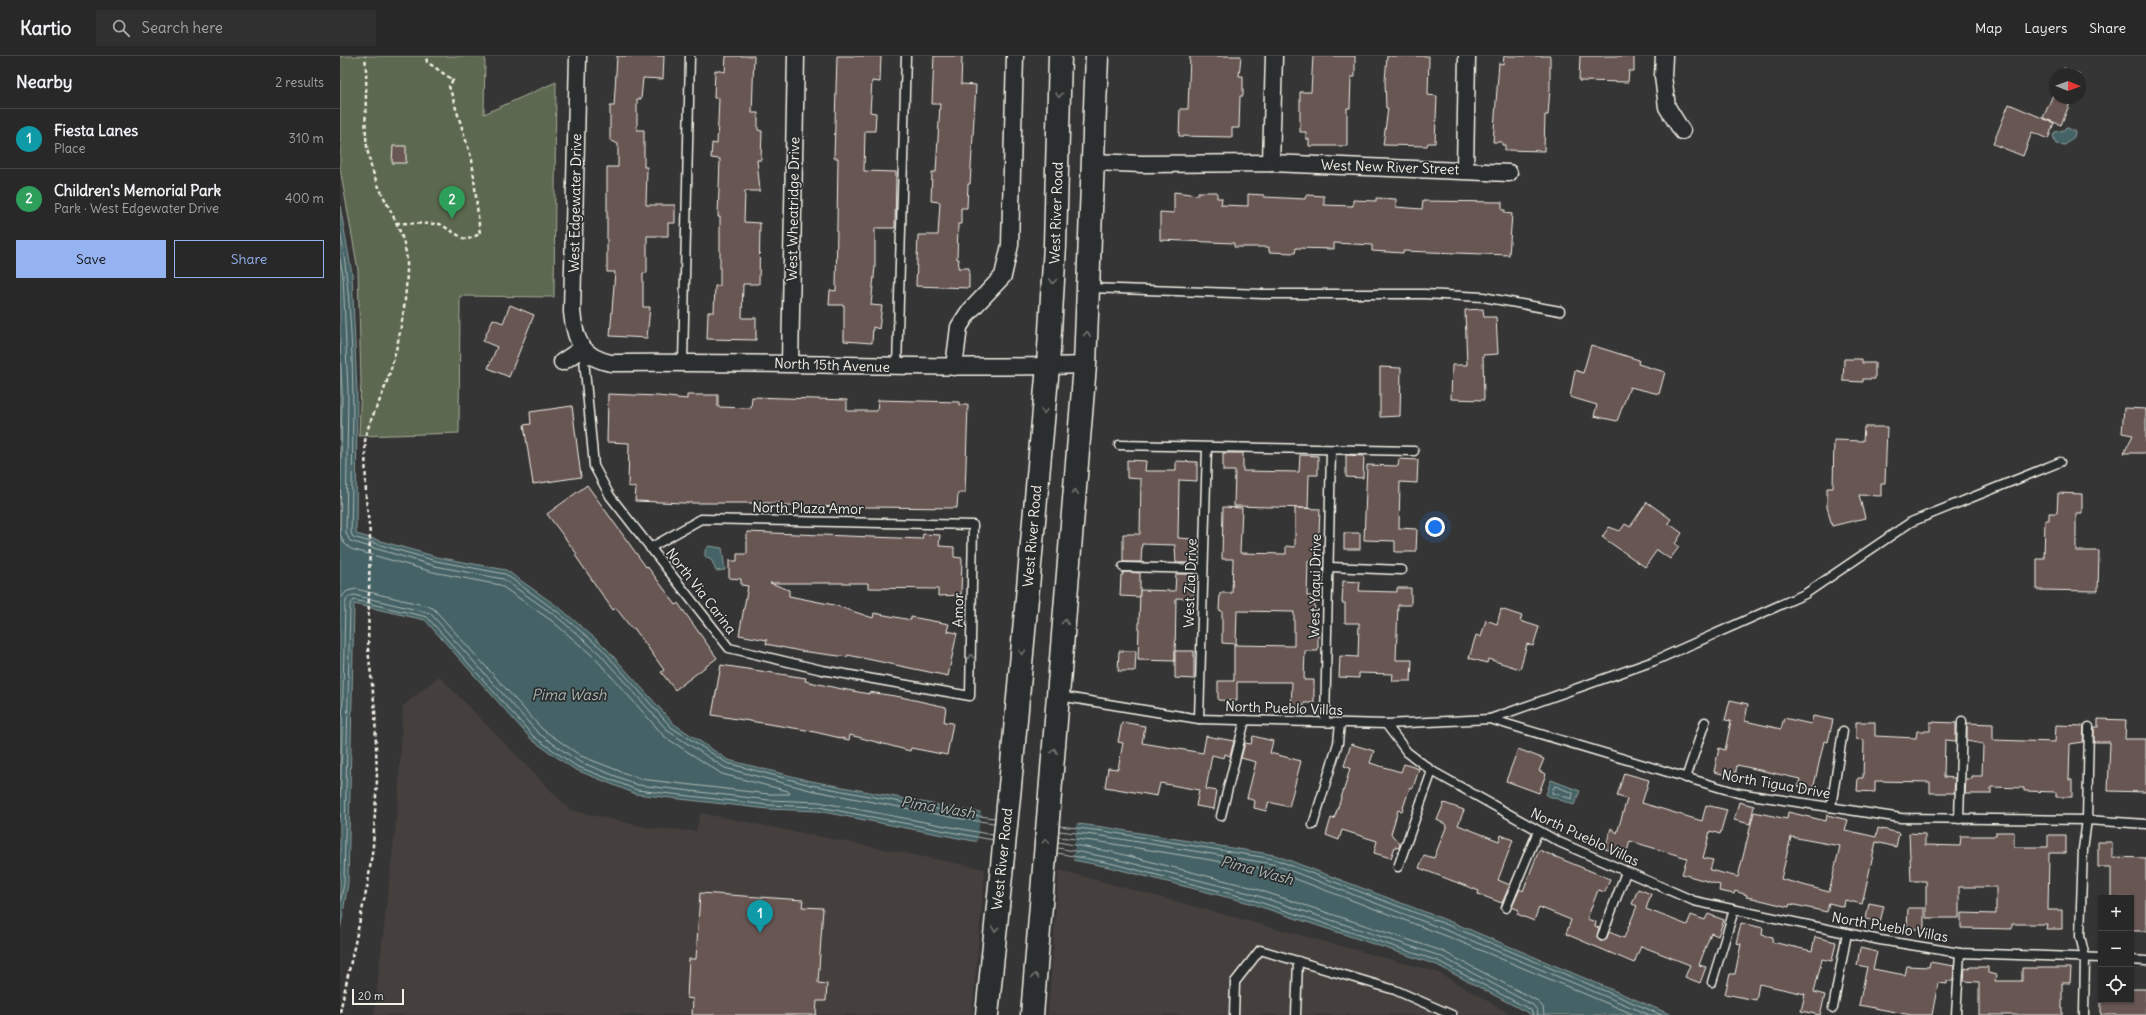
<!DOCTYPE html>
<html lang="en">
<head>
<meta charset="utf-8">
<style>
	:root { --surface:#282828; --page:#303030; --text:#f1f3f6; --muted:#a5a6a8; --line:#444445; --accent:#95b2f1 }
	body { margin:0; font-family:Delius,sans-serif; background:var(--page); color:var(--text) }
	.controls { position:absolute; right:12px; bottom:12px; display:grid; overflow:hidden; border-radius:0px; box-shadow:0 1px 3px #0004 }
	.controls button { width:36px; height:36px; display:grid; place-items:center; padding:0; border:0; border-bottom:1px solid var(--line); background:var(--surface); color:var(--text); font:20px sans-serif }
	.compass { position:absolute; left:1710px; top:12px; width:36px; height:36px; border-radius:50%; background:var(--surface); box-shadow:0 1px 3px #0004; rotate:91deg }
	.scale { position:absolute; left:12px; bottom:10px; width:52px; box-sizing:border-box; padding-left:4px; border:2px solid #f4f1e8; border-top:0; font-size:11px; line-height:14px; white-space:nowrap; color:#f4f1e8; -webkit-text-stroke:3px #2a2d2e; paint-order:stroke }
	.you { position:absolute; left:1095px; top:471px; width:14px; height:14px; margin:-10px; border:3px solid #fff; border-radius:50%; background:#1a73e8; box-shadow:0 0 0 6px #1a73e833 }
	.badge { display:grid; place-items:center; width:26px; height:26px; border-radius:50%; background:var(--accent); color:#fff; font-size:13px; font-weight:700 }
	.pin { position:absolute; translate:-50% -33px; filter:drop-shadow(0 1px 2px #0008) }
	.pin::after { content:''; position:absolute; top:21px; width:14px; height:12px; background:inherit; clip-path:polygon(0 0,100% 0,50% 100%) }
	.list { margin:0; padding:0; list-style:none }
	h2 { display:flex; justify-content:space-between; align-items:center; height:52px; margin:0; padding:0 16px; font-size:17px }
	h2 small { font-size:13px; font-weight:400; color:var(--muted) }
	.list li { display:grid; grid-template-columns:26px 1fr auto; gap:12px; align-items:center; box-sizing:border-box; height:60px; padding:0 16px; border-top:1px solid var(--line) }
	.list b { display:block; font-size:15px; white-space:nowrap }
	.list p { margin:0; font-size:13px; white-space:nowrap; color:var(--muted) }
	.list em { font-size:13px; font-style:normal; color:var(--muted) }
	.actions { display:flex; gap:8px; padding:12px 16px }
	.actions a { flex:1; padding:9px 0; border:1px solid var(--accent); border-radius:0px; text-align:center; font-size:14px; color:var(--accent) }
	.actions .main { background:var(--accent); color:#111 }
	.icon { flex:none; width:22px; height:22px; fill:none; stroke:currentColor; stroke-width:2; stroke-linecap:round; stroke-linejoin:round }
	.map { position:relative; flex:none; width:1806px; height:959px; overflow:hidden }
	header { display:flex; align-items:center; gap:24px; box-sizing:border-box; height:56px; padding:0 20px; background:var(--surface); border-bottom:1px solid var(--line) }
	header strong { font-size:19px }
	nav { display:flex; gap:22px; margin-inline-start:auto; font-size:14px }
	.search { width:280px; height:36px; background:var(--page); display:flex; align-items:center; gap:10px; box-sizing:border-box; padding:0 14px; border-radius:0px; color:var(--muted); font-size:15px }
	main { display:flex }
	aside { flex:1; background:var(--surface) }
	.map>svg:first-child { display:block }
	.built { fill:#453f3e }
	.green { fill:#5c6850; stroke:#a8ac9c }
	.water { fill:#456366; stroke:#8b9c9a }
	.pier { fill:#363535 }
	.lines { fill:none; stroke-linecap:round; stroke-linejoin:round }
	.shore { stroke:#aeb8b4; stroke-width:1 }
	.building { fill:#685653; stroke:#f4f1e8; fill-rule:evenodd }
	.lane-casing { stroke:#f4f1e8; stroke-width:11 }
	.street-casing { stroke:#f4f1e8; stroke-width:19 }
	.primary-casing { stroke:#f4f1e8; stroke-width:25 }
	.path { stroke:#f4f1e8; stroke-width:2.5; stroke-dasharray:4 3; stroke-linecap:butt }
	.lane { stroke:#2a2d2e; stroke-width:8 }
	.street { stroke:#2a2d2e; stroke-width:16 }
	.primary { stroke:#2a2d2e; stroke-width:22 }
	.oneway { stroke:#71726f }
	.labels { text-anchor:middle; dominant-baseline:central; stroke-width:3.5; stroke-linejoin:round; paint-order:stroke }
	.street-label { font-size:14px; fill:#f4f1e8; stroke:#2a2d2e }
	.water-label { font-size:15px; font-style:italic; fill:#aeb8b4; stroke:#2a2d2e }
</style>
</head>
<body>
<header>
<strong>Kartio</strong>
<div class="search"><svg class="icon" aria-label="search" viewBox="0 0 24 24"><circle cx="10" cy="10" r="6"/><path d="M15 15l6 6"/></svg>Search here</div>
<nav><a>Map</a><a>Layers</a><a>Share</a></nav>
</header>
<main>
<aside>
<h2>Nearby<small>2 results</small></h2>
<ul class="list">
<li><span class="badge" style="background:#0f9aa8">1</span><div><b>Fiesta Lanes</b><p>Place</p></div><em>310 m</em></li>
<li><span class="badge" style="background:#2e9e5b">2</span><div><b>Children's Memorial Park</b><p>Park · West Edgewater Drive</p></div><em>400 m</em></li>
</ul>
<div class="actions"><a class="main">Save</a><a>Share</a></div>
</aside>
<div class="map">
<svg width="1806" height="959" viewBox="0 0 1806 959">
	<rect width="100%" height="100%" fill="#363535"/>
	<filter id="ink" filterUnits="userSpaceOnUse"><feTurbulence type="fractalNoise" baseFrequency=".025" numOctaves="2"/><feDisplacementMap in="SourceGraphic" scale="8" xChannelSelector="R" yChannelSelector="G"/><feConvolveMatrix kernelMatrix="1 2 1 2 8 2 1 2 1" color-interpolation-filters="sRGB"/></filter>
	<g filter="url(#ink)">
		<!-- built -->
		<g class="built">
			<path d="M99 620 230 754 310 772 356 775 360 757 645 813 632 959H34L58 748 63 650Z"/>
			<path d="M719 814 1097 916 1172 959H708Z"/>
		</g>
		<!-- green -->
		<path class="green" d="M0 0H145L144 58 216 26 214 241 120 240 119 377 19 380 21 324 18 214 0 112Z"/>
		<!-- water -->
		<g class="water">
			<path d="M1726 71 1735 76 1734 81 1725 89 1716 88 1713 80 1715 76 1724 74Z"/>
			<path d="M0 150 12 218 17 336 16 478 97 501 166 514 221 553 265 591 334 668 388 704 471 725 624 754 763 771 935 799 1114 867 1332 959H1192L1097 909 906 846 769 811 478 755 428 753 296 738 234 713 192 684 85 564 14 548 8 827 0 874Z"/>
			<path d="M369 490 382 492 385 514 376 515 372 505 365 500V494Z"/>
			<path d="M1211 724 1240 735 1234 749 1206 739Z"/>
		</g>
		<!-- pier -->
		<path class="pier" d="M641 754 737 766 733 806 637 787Z"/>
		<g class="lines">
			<!-- shore -->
			<g class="shore">
				<path d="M0 173C17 274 13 376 11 477L13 481 96 505 165 518 219 557 262 593 331 671 387 707 471 729 623 758 655 762"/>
				<path d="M0 203 3 219 8 336 6 477 10 485 95 510 163 523 216 560 259 597 328 675 385 712 470 734 622 763 654 767"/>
				<path d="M0 288 2 336 0 478 4 487 11 493 93 516 160 529 212 565 254 601 325 681 382 718 448 735 450 738H429L300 723 241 700 202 673 94 553 88 550 16 533 7 535 0 543"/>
				<path d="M1215 730 1233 737 1232 743 1212 737Z"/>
				<path d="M0 762 5 549 7 542 14 539 90 557 198 677 238 705 298 729 429 744 479 746 653 779"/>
				<path d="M719 770 763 775 934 803 1113 871 1322 959"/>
				<path d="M719 775 762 780 933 808 1111 876 1310 959"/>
				<path d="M719 781 761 786 932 814 1109 881 1295 959"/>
				<path d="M718 786 773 796 910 831 1102 895 1196 944 1203 951 1204 959"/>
				<path d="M718 792 771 802 909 837 1100 900 1193 949 1197 954 1198 959"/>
				<path d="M717 797 770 807 907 842 1098 905 1191 954 1193 959"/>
				<path d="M0 849 4 827 10 549 14 544 87 561 194 681 236 710 297 734 428 749 479 751 653 784"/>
			</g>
		</g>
		<!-- building -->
		<g class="building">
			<path d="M277 0H324L323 23 303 22 301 43H297V74H304V111H307L306 149H335V167H328V180H307V217H303V251H310L307 282 270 280 275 216H267V111H278V88L270 84V50H274Z"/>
			<path d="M386 0H414L412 57H418V74L422 75 421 104H417L420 135H405L404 166 420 167 419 228H403L402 262H416V284L367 283 368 256H374L375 230H380V161H378L380 103 371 102 372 87 377 88 379 42H374L375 14 385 16Z"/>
			<path d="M497 0H541L540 26 532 25 530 56 536 57 535 75H525L524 115 556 116 555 172H535V211L531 249 542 250 539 273 533 271 532 287 504 285V249H489L490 234 496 235 498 102H494Z"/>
			<path d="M594 0H622L621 28 636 29 630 128H628L627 152H621V168H618L617 203H619L618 212H629V232L576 230 578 179H598L600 146 591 145 592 116H596L600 48H592Z"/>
			<path d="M850 0H901L899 20H903V40H900L899 72H892V81L839 80 840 53H848Z"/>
			<path d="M973 0H1015V21H1011L1010 52H1007V90H969V83H966V76H960V36H971Z"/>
			<path d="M1047 0H1089L1088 39 1097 40 1095 87H1088L1087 90 1043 89 1048 52H1046L1045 25Z"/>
			<path d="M1164 0H1210V32L1208 59H1205L1204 95 1165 94V89H1162V86H1153L1159 7 1163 8Z"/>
			<path d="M1240 0H1294V15H1289L1288 26 1239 25Z"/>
			<path d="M1724 12 1740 18H1722Z"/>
			<path d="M1716 32V42H1732L1721 69 1703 62Z"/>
			<path d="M1669 48 1714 67 1708 83 1692 76 1683 100 1653 88Z"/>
			<path d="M53 90H66V107H52Z"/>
			<path d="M834 136 858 139V136H877V142H882L881 149 908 150V138L924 139V141L965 143 966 139 984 140V149L1013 150V144L1036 145V142L1056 143V151L1082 153 1083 145 1162 146V154H1165V157L1172 158 1169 199 1063 195V197L1032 195V189L994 187V193L956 192 955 197 929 196V191H894V187L820 184V156L834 157Z"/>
			<path d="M170 249 194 259 169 321 148 312 157 291 143 285 153 263 163 267Z"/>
			<path d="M1143 253 1144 261H1156L1158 298 1143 299 1144 344 1111 343 1112 309H1127L1125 254Z"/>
			<path d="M1251 289 1299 304 1298 308 1325 316 1319 338 1290 331 1277 365 1254 360 1257 349 1230 341 1235 314 1243 317Z"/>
			<path d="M1504 303H1522V307H1535V323H1523V326L1503 325Z"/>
			<path d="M1040 311 1061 312 1060 360 1040 361Z"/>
			<path d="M268 338 318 340 347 343V339H378V351L411 352 412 341 507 344V355H537L538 344 619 346V349H628L625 437H618L617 452 440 450V447H343L295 445 296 432 288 430 289 387 267 386Z"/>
			<path d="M232 350 241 421 193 428 184 369 191 368 190 356Z"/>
			<path d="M1784 352 1806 353V397H1784L1793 379 1782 377Z"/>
			<path d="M1524 371H1547L1545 427H1541V440L1519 439 1525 462 1492 470 1487 451V432H1493L1494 384 1523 385Z"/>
			<path d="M883 397H903V415L959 416 960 399 978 400V419H969L968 452 894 450 895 415H883Z"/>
			<path d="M1006 399 1024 400 1023 422 1006 421Z"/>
			<path d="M1059 403 1078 404 1077 427 1060 426 1059 472 1077 473 1076 496H1055V485L1024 484 1027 409 1058 410Z"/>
			<path d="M787 404 806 405 805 415H836V405L857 406V425L839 424 838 482 853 483V507H836L835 489 802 488 801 506H783V478H800L801 423 787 422Z"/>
			<path d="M247 429 306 511 307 510 336 549 338 547 377 602 335 634 321 616 324 614 294 572 292 573 276 552 273 554 261 537 235 499 237 498 207 458Z"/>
			<path d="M1718 437 1742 438V457H1736V495H1759L1758 535 1697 534V503H1704L1705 464H1709V457H1717Z"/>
			<path d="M1307 446 1331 463 1328 467 1342 477 1335 488 1339 491 1330 503 1317 494 1305 511 1262 481 1269 471 1280 475 1285 468 1290 471Z"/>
			<path d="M883 451 902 452 900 497 946 498V490L955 491V452L980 453 979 478H976V505H968L967 540H975L974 571H978V595H965L964 624H974V647H964V657H951L952 626H897V645L878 644V625H894V589L954 590V556L897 555 896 588 882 587V555L879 554 880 537H892L893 503H882Z"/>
			<path d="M407 476 582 483 583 478 600 479 599 490 614 491V501L622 502 621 539 598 540V533L528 532V527H430L449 534V540L494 549 533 562 534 557 571 564V561L609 568 607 575 617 577 608 620 508 599 507 601 460 595 426 588 427 584 399 579 408 530 401 529V523L389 522V505H397V498H407Z"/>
			<rect x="1004" y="477" width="16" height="16"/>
			<path d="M783 516 800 517V541L780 540 781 519H783Z"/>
			<path d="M836 518H853L854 524 853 543 836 542 835 605 798 604 800 534 835 535Z"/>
			<path d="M1003 525 1020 526 1019 535 1057 536V532H1071V549H1058L1056 604H1072L1071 625H1052L1053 618 1019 617V622L999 621 1000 600 1018 601 1019 567H1005V547H1002Z"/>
			<path d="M1161 553 1182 560 1180 565 1199 571 1193 590 1187 588 1180 613 1148 603 1147 607 1129 602 1136 579 1141 581 1146 564 1157 568Z"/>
			<path d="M779 595H796L795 615H778Z"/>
			<path d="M835 595H854V623L835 622Z"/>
			<path d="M381 609 466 622 465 625 497 632 529 638V636L561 641 606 651 604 666 613 667 607 699 571 692 570 695 510 679 509 684 466 674 372 659Z"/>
			<path d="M1390 644 1408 648 1405 665 1441 673 1444 662 1471 668 1473 660 1493 664 1488 686 1484 685 1473 734 1458 730 1460 723 1397 709 1395 721 1374 716 1379 692 1385 694 1391 665 1385 664Z"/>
			<path d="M1758 663 1786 664 1785 683H1806V736L1768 735 1770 686H1754V671H1758Z"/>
			<path d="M782 666 805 670 802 687 863 697 866 680 894 685 890 700 885 698 884 702 872 699 866 733 877 735 874 753 856 750 859 734 820 727 817 740 765 731 768 712 778 713 783 687 778 686Z"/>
			<path d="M1516 666H1535V680L1576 682 1577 675H1590V666L1616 667V685L1605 684 1604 721 1615 722 1614 737H1590V726L1535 725V736L1517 735 1518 722H1523L1524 684 1516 683Z"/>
			<path d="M1627 667 1653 668V684L1715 686 1716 669 1744 670 1743 686 1730 688 1729 724H1732V741H1716V736L1684 735V732L1651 731V738H1625L1626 723H1632V720H1642L1643 688 1627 685Z"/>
			<path d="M913 680 933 685 930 697 961 705 949 751 929 746 926 755 914 752 915 745 907 742 916 706 901 702 905 687 911 688Z"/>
			<path d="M1011 688 1034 695 1030 707 1061 716 1064 708 1079 713 1073 732 1070 731 1062 755 1058 754 1051 778 1060 788 1059 792 1055 791 1051 802 1034 797 1037 785 1002 774 999 784 986 779 991 762 994 763 1006 727 1010 712 1004 710Z"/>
			<path d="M1178 693 1204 703 1199 715 1206 718 1199 737 1166 725Z"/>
			<path d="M1284 717 1309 724 1302 747 1362 765 1366 749 1387 754 1380 778 1370 775 1363 802 1373 804 1370 814 1398 821 1414 756 1447 763 1448 756 1486 765 1487 759 1508 764 1505 774 1536 781 1538 772 1559 777 1556 791 1536 786 1522 848 1505 844 1504 851 1489 847 1487 856 1450 848 1449 851 1412 842 1406 841 1407 839 1395 835 1394 838 1379 835 1380 829 1342 818 1347 802 1290 785 1286 799 1265 793 1271 772 1277 777 1287 743 1277 740ZM1451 781 1500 790 1489 836 1441 823Z"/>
			<path d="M1399 746 1414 750 1410 768 1394 764Z"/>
			<path d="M1104 747 1124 754 1118 769 1159 785 1161 779 1173 784 1158 824 1170 829 1162 847 1138 838 1139 835 1079 812 1084 799 1094 802 1107 769 1097 764Z"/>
			<path d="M1656 776H1674V791H1708V779H1726V797H1709L1708 854H1722V873H1706L1707 868H1672V873L1621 872V857L1656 858V831H1619V862H1586V825H1571L1569 777 1585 778V789L1620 790 1621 780H1656Z"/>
			<path d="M1758 786H1772V801L1806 802V875H1791V842H1771V811H1758Z"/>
			<path d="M1199 794 1270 823 1265 836 1258 834 1247 863 1256 866 1255 870 1259 872 1257 881 1260 885 1266 884 1269 876 1284 882 1297 850 1292 848 1298 833 1311 838 1306 853 1347 869 1351 859 1365 864 1368 858 1384 864 1378 880 1371 877 1359 909 1366 911 1360 927 1345 921 1350 909 1301 890 1294 907 1226 878 1231 864 1199 851 1194 865 1177 858 1179 854 1172 851 1180 833 1183 835Z"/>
			<path d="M360 837 463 844 462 851 483 852 478 927 487 928 486 945H477L476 959H352L353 943 347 942 349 903H356Z"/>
			<path d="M1529 847 1544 850 1540 866 1526 863Z"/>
			<path d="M1568 852H1584V873H1567Z"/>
			<path d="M1401 867 1423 872 1422 879 1433 881 1432 886 1472 895 1475 881 1496 886 1492 905 1482 903 1474 936 1485 939 1480 959 1461 955 1465 938 1419 928 1416 944 1385 938 1390 918H1395L1401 888 1396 887Z"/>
			<path d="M1520 892 1537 896 1533 913 1565 919 1567 910 1589 911 1590 906 1614 910 1613 925H1607V928L1598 927 1592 959H1571L1519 949 1527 911 1517 909Z"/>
			<path d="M1630 911H1648V917L1656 919 1655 925H1682V912H1731L1730 927H1722V959H1639V926L1624 925 1625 912 1629 913Z"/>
			<path d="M1791 933H1806V959H1761V944H1791Z"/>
		</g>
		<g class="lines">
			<defs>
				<g id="lane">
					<path d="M749 232 923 238H1084L1143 241 1220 255"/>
					<path d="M243 293 254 410 270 440 389 592 482 614 630 640 633 469 361 463 310 492"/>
					<path d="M343 306 350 0"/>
					<path d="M557 311 566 0"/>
					<path d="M779 389 1074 395"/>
					<path d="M783 511 863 513"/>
					<path d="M989 511 1062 514"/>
					<path d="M719 640 859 663 1046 668 1067 696 1092 715 1219 786 1354 845 1540 884 1620 897 1761 902"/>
					<path d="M859 663 867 392"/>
					<path d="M1150 663 1314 605 1465 538 1571 466 1720 406"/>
					<path d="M985 666 991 394"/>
					<path d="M1046 668 1150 663 1398 737 1561 762 1747 764 1806 768"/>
					<path d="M1346 722 1365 666"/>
					<path d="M1491 751 1503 675"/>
					<path d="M881 760 905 664"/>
					<path d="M1619 763 1622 665"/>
					<path d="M973 769 998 687 1000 667"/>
					<path d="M1058 811 1092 715"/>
					<path d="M1166 852 1198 775"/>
					<path d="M1262 880 1286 816"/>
					<path d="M1791 904 1806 905"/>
					<path d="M1372 926 1394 854"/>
					<path d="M1493 952 1507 877"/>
					<path d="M894 959 895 926 920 894 1055 934 1112 959"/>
					<path d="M956 959 958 905"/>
					<path d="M1616 959 1620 897"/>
					<path d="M1744 959 1745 901 1740 880 1743 793 1747 764 1749 671"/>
				</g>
				<g id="street">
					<path d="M238 0 232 256C235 284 241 301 271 307 429 305 587 314 745 309"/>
					<path d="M1324 0 1323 20 1327 51 1342 75"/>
					<path d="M753 106 802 108 931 107 1169 117"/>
					<path d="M931 107 934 0"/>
					<path d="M1125 114 1127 0"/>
					<path d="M222 306 243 292"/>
					<path d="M450 307 456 0"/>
					<path d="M614 311 619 271 628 257 663 220 670 189 675 0"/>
				</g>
				<g id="primary">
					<path d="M647 959 670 730 708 310 715 189 720 0"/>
					<path d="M692 959 745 309 757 0"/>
				</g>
			</defs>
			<!-- lane casing -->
			<use href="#lane" class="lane-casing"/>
			<!-- street casing -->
			<use href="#street" class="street-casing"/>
			<!-- primary casing -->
			<use href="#primary" class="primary-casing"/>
			<!-- path -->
			<g class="path">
				<path d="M56 167 100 168 126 184 140 178 132 104 109 30 113 24 87 6 86 0"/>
				<path d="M0 956 28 827 33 790 37 724 35 654 28 593 30 478 26 442 25 385C28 365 39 349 45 331 58 294 66 253 67 214 69 174 39 143 30 106 21 71 29 35 25 0"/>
			</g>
			<!-- lane -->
			<use href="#lane" class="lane"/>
			<!-- street -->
			<use href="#street" class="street"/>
			<!-- primary -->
			<use href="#primary" class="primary"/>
		</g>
		<!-- one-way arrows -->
		<defs><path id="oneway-chevron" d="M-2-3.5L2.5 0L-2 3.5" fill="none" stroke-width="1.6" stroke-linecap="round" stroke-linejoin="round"/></defs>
		<g class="oneway">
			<use href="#oneway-chevron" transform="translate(719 39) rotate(92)"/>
			<use href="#oneway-chevron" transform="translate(713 225) rotate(93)"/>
			<use href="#oneway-chevron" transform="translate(747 278) rotate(-87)"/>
			<use href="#oneway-chevron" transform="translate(704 355) rotate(95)"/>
			<use href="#oneway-chevron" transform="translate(735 436) rotate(-85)"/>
			<use href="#oneway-chevron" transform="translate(725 566) rotate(-85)"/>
			<use href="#oneway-chevron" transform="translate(682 596) rotate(95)"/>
			<use href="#oneway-chevron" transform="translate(631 601) rotate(-89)"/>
			<use href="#oneway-chevron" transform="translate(714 695) rotate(-85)"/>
			<use href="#oneway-chevron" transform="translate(706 785) rotate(-85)"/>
			<use href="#oneway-chevron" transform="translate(655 873) rotate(96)"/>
			<use href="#oneway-chevron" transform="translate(695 920) rotate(-86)"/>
		</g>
	</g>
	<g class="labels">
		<!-- street labels -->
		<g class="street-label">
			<text transform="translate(1050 111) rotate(2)">West New River Street</text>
			<text transform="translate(235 147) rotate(-89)">West Edgewater Drive</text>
			<text transform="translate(453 153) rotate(-89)">West Wheatridge Drive</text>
			<text transform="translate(716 157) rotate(-88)">West River Road</text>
			<text transform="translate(492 309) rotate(2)">North 15th Avenue</text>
			<text transform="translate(468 452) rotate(1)">North Plaza Amor</text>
			<text transform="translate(692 480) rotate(-85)">West River Road</text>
			<text transform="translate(850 527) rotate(-88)">West Zia Drive</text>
			<text transform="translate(975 530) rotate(-89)">West Yaqui Drive</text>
			<text transform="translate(361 535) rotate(52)">North Via Carina</text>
			<text transform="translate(618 554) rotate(-89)">Amor</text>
			<text transform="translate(944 652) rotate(2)">North Pueblo Villas</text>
			<text transform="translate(1436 728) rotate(10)">North Tigua Drive</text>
			<text transform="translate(1245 781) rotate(25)">North Pueblo Villas</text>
			<text transform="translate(662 803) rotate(-84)">West River Road</text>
			<text transform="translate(1550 871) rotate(10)">North Pueblo Villas</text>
		</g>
		<!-- water labels -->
		<g class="water-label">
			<text x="229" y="638">Pima Wash</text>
			<text transform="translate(598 751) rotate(9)">Pima Wash</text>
			<text transform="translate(917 814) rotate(15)">Pima Wash</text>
		</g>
	</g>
</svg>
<div class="controls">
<button>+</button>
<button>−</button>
<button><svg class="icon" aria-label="locate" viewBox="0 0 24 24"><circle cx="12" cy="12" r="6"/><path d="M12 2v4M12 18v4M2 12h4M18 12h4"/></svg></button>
</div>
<svg class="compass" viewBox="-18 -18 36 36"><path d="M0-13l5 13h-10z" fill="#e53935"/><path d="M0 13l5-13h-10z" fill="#a5a6a8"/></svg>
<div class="scale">20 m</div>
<div class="you"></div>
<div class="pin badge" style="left:420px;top:877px;background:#0f9aa8">1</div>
<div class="pin badge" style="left:112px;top:163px;background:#2e9e5b">2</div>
</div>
</main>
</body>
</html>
